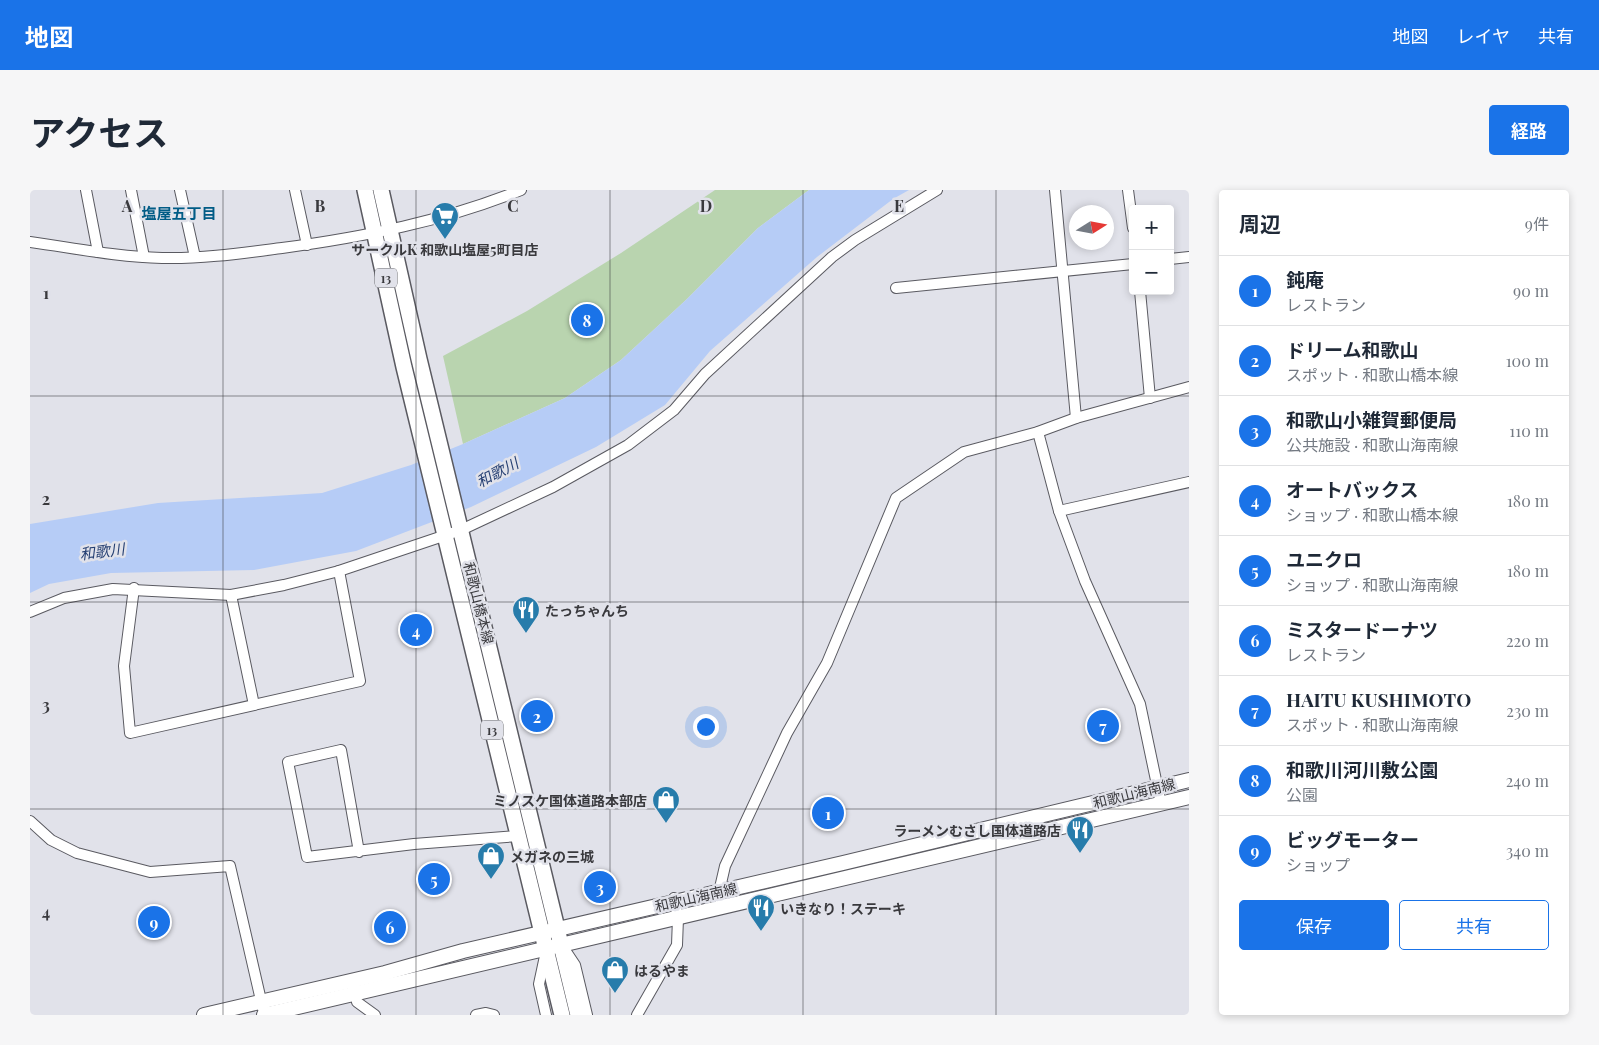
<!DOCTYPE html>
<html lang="ja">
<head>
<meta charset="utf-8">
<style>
	:root { --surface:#fff; --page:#f6f6f7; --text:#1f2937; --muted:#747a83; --line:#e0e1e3; --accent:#1a73e8 }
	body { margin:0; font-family:"Playfair Display","Noto Sans JP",serif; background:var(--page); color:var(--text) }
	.controls { position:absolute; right:15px; top:15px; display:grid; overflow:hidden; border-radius:5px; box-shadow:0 2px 8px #0003 }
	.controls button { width:45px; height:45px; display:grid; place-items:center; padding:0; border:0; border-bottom:1px solid var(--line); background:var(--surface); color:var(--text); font:25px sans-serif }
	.compass { position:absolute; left:1039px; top:15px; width:45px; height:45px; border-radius:50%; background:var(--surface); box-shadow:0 2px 8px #0003; rotate:79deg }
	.you { position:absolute; left:675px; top:536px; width:18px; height:18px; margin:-12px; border:4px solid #fff; border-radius:50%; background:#1a73e8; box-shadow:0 0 0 8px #1a73e833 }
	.badge { display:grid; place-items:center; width:32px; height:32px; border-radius:50%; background:var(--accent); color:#fff; font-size:16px; font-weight:700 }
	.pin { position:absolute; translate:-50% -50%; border:2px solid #fff; box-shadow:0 1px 5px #0006 }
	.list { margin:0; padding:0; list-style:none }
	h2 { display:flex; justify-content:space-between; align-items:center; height:65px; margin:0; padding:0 20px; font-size:21px }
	h2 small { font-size:16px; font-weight:400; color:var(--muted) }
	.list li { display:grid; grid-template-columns:32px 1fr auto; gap:15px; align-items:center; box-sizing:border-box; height:70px; padding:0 20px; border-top:1px solid var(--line) }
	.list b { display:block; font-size:19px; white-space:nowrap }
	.list p { margin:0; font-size:16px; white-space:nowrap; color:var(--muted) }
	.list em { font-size:16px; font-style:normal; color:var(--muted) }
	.actions { display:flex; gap:10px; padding:15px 20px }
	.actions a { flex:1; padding:11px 0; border:1px solid var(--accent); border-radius:5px; text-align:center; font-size:18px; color:var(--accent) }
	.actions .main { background:var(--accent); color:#fff }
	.map { position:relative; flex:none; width:1159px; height:825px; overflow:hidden; border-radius:5px }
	header { display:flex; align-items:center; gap:30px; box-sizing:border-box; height:70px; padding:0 25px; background:var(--accent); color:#fff }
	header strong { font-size:24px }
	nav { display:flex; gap:28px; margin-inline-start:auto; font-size:18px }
	.intro { display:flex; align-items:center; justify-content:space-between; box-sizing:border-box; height:120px; padding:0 30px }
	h1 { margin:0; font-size:35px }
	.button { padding:12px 22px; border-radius:5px; background:var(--accent); color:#fff; font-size:18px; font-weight:700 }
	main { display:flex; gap:30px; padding:0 30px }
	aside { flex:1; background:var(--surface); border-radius:5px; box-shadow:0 2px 8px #0003 }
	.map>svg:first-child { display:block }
	.green { fill:#b9d4af }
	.water { fill:#b6ccf6 }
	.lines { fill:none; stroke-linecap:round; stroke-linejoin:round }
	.minor-casing { stroke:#5a5a61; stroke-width:12 }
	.secondary-casing { stroke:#5a5a61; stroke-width:16 }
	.primary-casing { stroke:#5a5a61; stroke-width:18 }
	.minor { stroke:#fff; stroke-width:10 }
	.secondary { stroke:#fff; stroke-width:14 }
	.primary { stroke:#fff; stroke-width:15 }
	.grid { fill:none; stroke:#39393d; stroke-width:1; stroke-opacity:0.55 }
	.labels { text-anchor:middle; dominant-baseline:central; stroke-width:5; stroke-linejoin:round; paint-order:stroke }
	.shield { fill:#e1e2ea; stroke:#6b6c71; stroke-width:1 }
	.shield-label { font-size:12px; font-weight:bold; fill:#39393d }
	.poi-label { font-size:14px; font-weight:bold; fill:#39393d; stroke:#e1e2ea; text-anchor:start }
	.street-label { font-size:14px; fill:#39393d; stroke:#e1e2ea }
	.neighbourhood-label { font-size:15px; font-weight:bold; fill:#015c86; stroke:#e1e2ea }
	.water-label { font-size:15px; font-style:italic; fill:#253f72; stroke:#e1e2ea }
	.grid-label { font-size:16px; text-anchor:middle; font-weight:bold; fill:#39393d; stroke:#e1e2ea; stroke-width:5; stroke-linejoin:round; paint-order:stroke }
</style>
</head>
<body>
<header>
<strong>地図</strong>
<nav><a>地図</a><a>レイヤ</a><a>共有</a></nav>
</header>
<div class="intro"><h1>アクセス</h1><a class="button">経路</a></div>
<main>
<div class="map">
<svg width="1159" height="825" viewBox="0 0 1159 825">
	<rect width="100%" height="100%" fill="#e1e2ea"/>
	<!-- green -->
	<path class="green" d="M685 0H779L728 38 657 109 591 170 535 208 433 254 413 166 497 121 591 63Z"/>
	<!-- water -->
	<path class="water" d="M779 0H879L863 9 787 67 680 161 635 215 566 257 441 317 326 361 224 380 81 383 19 394 0 403V334L128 313 292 303 381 275 433 254 535 208 591 170 657 109 728 38Z"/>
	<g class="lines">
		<defs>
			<g id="minor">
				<path d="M56 0 68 62"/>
				<path d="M101 0 114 67"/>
				<path d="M150 0 165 67"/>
				<path d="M265 0 277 55"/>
				<path d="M1025 0 1046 228"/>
				<path d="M1098 0 1103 38"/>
				<path d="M0 52C44 58 88 67 132 68 172 69 213 63 252 58 334 47 414 31 491 0"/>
				<path d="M1140 69 1159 67"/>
				<path d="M866 98 1103 74"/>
				<path d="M1110 101 1120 208"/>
				<path d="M1008 242 1029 321 1055 391 1110 514 1131 614"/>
				<path d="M1029 321 1159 292"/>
				<path d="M104 398 94 476 100 543 330 491 309 381"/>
				<path d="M201 405 224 515"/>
				<path d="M0 422 34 408 83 399 201 405 254 395 309 381 431 340 523 297 598 255 644 220 675 184 802 67 825 50 907 0"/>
				<path d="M0 631 21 650 47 663 120 682 200 676 233 819"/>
				<path d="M329 662 311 560 258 572 277 667 384 654 488 646"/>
				<path d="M692 717 689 702 695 676 757 543 797 473 866 308 934 262 1008 242 1046 228 1159 197"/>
				<path d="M535 760 545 775 557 825"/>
				<path d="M515 766 509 794 516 825"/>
				<path d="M324 798 327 812 345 825"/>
				<path d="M446 825 456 823 464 825"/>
				<path d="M607 825 647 755 648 728 644 708"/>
			</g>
			<g id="secondary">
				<path d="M174 825 355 783 433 761 813 673 1159 590"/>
				<path d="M234 825 1159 607"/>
			</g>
			<g id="primary">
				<path d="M335 0 374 177 532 825"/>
				<path d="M351 0 389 169 548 825"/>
			</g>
		</defs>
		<!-- minor casing -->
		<use href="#minor" class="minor-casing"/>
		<!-- secondary casing -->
		<use href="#secondary" class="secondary-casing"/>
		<!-- primary casing -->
		<use href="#primary" class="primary-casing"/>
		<!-- minor -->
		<use href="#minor" class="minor"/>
		<!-- secondary -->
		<use href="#secondary" class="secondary"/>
		<!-- primary -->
		<use href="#primary" class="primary"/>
	</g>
	<!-- grid -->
	<path class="grid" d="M193 0V825M386 0V825M580 0V825M773 0V825M966 0V825M0 206H1159M0 412H1159M0 619H1159"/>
	<!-- icons -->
	<defs>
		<symbol id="supermarket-pin" viewBox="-11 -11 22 30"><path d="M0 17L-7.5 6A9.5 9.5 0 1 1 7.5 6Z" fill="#277cab" stroke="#e1e2ea"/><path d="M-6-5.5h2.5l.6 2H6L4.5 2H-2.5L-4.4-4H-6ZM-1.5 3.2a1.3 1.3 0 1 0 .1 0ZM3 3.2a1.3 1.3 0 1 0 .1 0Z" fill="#fff"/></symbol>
		<symbol id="restaurant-pin" viewBox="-11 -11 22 30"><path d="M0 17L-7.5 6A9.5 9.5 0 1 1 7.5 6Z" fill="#277cab" stroke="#e1e2ea"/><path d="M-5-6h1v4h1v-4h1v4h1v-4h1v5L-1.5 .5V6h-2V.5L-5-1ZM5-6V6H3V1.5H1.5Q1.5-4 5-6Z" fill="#fff"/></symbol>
		<symbol id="shop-pin" viewBox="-11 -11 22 30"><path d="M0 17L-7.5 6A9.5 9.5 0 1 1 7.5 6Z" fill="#277cab" stroke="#e1e2ea"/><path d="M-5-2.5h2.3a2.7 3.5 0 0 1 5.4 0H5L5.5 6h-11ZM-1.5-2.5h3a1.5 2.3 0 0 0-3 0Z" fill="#fff"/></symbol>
	</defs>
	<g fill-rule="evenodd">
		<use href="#supermarket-pin" x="399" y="10" width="32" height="43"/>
		<use href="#restaurant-pin" x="480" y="404" width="32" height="43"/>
		<use href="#shop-pin" x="620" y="594" width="32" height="43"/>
		<use href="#restaurant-pin" x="1034" y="624" width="32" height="43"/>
		<use href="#shop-pin" x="445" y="650" width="32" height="43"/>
		<use href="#restaurant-pin" x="715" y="702" width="32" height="43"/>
		<use href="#shop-pin" x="569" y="764" width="32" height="43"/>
	</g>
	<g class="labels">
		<!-- shield labels -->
		<g class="shield">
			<rect x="345" y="78.5" width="22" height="19" rx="4"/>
			<rect x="451" y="530.5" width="22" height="19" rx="4"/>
		</g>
		<g class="shield-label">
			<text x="356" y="88">13</text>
			<text x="462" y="540">13</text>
		</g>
		<!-- poi labels -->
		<g class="poi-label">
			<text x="415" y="59" text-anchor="middle">サークルK 和歌山塩屋5町目店</text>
			<text x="515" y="420">たっちゃんち</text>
			<text x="617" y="610" text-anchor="end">ミノスケ国体道路本部店</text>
			<text x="1031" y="640" text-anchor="end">ラーメンむさし国体道路店</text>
			<text x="480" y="666">メガネの三城</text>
			<text x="750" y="718">いきなり！ステーキ</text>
			<text x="604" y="780">はるやま</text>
		</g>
		<!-- street labels -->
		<g class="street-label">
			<text transform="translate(449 413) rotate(76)">和歌山橋本線</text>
			<text transform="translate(1104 603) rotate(-14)">和歌山海南線</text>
			<text transform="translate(666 707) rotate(-13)">和歌山海南線</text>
		</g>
		<!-- neighbourhood labels -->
		<g class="neighbourhood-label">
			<text x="149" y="23">塩屋五丁目</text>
		</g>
		<!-- water labels -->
		<g class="water-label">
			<text transform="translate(467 282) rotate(-28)">和歌川</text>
			<text transform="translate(72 361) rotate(-7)">和歌川</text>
		</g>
	</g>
	<g class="grid-label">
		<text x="97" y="22">A</text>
		<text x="290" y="22">B</text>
		<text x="483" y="22">C</text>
		<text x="676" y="22">D</text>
		<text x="869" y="22">E</text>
		<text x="16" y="109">1</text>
		<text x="16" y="315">2</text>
		<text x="16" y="521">3</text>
		<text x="16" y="728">4</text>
	</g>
</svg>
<div class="controls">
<button>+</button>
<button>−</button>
</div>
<svg class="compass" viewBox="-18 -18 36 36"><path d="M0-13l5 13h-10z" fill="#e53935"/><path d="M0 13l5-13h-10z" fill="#747a83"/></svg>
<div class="you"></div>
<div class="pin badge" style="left:798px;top:623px">1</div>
<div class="pin badge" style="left:507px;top:526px">2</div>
<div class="pin badge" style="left:570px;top:697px">3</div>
<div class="pin badge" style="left:386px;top:440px">4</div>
<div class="pin badge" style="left:404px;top:689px">5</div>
<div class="pin badge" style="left:360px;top:737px">6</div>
<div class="pin badge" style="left:1073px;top:536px">7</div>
<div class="pin badge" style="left:557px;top:130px">8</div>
<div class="pin badge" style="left:124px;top:732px">9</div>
</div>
<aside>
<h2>周辺<small>9件</small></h2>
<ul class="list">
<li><span class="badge">1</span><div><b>鈍庵</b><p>レストラン</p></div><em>90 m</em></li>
<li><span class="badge">2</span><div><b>ドリーム和歌山</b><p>スポット · 和歌山橋本線</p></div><em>100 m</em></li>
<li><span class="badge">3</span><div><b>和歌山小雑賀郵便局</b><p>公共施設 · 和歌山海南線</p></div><em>110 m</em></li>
<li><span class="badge">4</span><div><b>オートバックス</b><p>ショップ · 和歌山橋本線</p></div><em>180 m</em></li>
<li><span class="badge">5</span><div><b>ユニクロ</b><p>ショップ · 和歌山海南線</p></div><em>180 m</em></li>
<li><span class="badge">6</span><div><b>ミスタードーナツ</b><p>レストラン</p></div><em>220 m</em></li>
<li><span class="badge">7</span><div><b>HAITU KUSHIMOTO</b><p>スポット · 和歌山海南線</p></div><em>230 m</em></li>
<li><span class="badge">8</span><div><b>和歌川河川敷公園</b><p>公園</p></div><em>240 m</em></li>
<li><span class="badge">9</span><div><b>ビッグモーター</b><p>ショップ</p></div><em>340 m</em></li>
</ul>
<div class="actions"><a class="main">保存</a><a>共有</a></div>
</aside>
</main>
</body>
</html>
